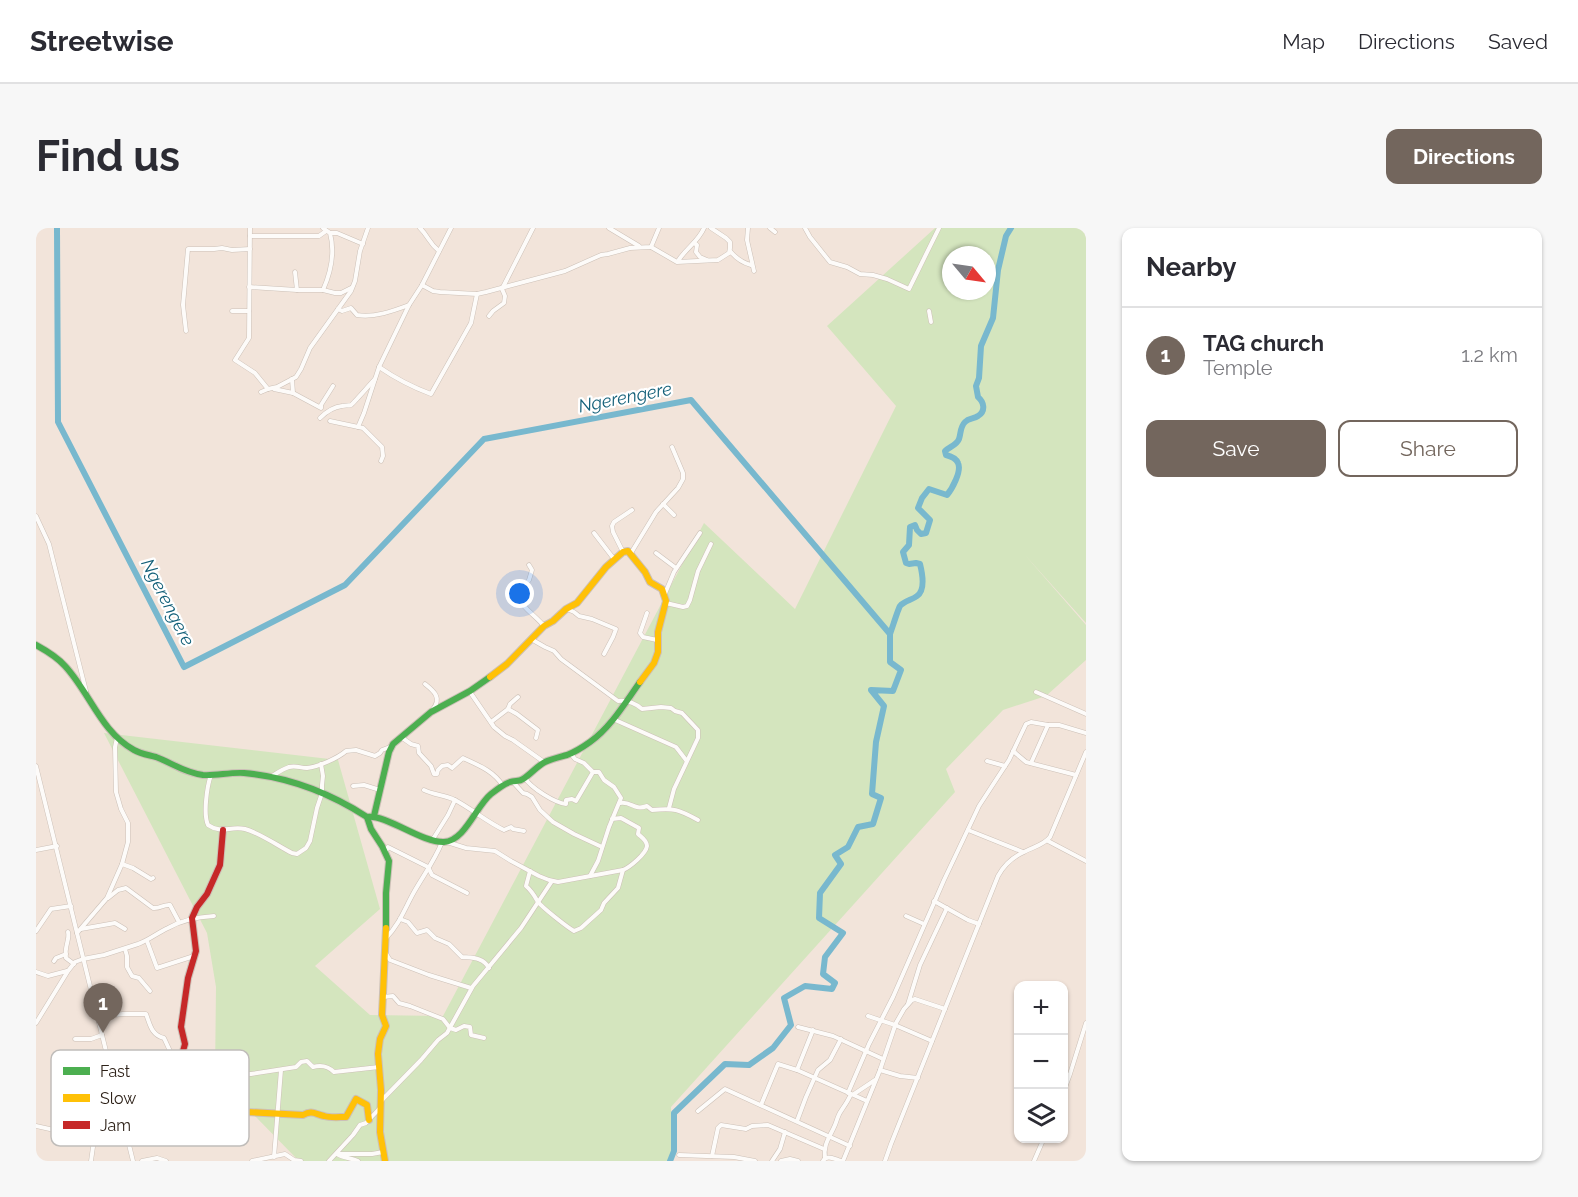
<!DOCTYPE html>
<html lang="en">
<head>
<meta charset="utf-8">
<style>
	:root { --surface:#fff; --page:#f7f7f7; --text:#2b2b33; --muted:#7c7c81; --line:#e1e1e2; --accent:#73665d }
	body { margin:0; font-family:Raleway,sans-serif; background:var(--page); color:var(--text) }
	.controls { position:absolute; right:18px; bottom:18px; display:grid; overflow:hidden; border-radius:12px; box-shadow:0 2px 4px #0004 }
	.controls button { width:54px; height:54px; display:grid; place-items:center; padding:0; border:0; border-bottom:2px solid var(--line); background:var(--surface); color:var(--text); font:30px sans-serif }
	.compass { position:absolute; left:906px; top:18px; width:54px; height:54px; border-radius:50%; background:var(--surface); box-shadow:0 2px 4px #0004; rotate:119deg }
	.you { position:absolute; left:484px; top:366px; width:21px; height:21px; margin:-15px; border:4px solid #fff; border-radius:50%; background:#1a73e8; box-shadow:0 0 0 9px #1a73e833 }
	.badge { display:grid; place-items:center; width:39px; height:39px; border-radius:50%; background:var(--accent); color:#fff; font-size:20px; font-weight:700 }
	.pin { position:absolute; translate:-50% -50px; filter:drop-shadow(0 2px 3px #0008) }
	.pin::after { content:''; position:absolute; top:32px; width:21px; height:18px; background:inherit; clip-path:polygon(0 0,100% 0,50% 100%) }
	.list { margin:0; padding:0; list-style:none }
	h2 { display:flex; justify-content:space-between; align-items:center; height:78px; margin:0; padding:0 24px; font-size:26px }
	h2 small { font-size:20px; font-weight:400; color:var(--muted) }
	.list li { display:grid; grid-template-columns:39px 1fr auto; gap:18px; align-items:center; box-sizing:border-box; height:96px; padding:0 24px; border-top:2px solid var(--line) }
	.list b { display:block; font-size:22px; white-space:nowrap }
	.list p { margin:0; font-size:20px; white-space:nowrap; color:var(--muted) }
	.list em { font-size:20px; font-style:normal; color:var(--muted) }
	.actions { display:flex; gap:12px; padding:18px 24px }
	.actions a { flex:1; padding:14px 0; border:2px solid var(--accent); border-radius:12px; text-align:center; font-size:21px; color:var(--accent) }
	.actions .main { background:var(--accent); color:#fff }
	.icon { flex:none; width:33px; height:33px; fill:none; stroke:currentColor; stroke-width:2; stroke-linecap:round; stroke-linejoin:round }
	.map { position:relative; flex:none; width:1050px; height:933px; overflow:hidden; border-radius:12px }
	header { display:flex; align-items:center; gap:36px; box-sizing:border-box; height:84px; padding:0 30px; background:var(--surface); border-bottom:2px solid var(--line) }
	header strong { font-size:28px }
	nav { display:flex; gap:33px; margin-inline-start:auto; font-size:21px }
	.intro { display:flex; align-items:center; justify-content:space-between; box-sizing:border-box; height:144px; padding:0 36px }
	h1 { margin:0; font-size:42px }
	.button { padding:15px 27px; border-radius:12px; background:var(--accent); color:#fff; font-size:21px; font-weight:700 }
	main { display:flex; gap:36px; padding:0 36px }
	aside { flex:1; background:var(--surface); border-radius:12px; box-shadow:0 2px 4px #0004 }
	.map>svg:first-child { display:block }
	.green { fill:#d4e5be; fill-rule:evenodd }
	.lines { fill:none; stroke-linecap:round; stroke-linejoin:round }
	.river { stroke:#78b8ce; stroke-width:6 }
	.street-casing { stroke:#ccc0b7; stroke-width:5 }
	.fast-casing { stroke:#ccc0b7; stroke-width:8 }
	.slow-casing { stroke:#ccc0b7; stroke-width:8 }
	.jam-casing { stroke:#ccc0b7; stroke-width:8 }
	.street { stroke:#fdfbf9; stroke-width:4 }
	.fast { stroke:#4caf50; stroke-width:6 }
	.slow { stroke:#ffc107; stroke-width:6 }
	.jam { stroke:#c62828; stroke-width:6 }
	.labels { text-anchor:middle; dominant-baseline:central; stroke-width:4.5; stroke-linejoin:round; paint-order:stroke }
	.water-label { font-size:18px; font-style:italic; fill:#136079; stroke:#fff }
	.key { fill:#fff; stroke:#c0bdba; stroke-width:1.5 }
	.key-label { font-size:16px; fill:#2e2219 }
</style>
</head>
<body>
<header>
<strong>Streetwise</strong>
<nav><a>Map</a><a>Directions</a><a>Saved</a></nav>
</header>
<div class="intro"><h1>Find us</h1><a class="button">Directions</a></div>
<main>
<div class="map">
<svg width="1050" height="933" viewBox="0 0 1050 933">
	<rect width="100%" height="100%" fill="#f2e4da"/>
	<!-- green -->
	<path class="green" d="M899 0H1050V395L989 327 1050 397V432L1010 468 967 482 910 541 919 564 635 879 636 933H261L260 930 179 847 180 759 171 705 68 505 302 532 344 681 279 738 334 787 407 788 668 295 759 381 860 178 791 98ZM915 27H951V63H915Z"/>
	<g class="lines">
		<!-- river -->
		<g class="river">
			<path d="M21 0 22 194 148 439 309 357 448 211 655 172 854 406V434L865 442 857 463 835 462 848 478 840 514 836 566 845 570 837 596 822 599 812 619 799 627 805 636 784 665 783 690 807 705 789 729 787 746 799 755 796 761 769 758 748 770 755 797 737 820 713 837 689 836 638 885V923L634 933"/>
			<path d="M854 406C856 401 862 381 864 378 868 373 876 372 881 368 890 362 886 344 884 336L880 335 873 336 870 335 867 324 873 317 874 299 879 297 881 302 885 306 890 305 894 292 882 280 886 270 893 261 911 267C916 261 926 243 922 235 920 230 914 228 910 227L909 223C913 219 921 217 923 211 925 205 924 199 929 194 933 190 938 191 942 188 950 183 948 174 942 169L940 158 943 150 945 118 957 90 962 42 970 8 975 0"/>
		</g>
		<defs>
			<g id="street">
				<path d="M214 0 213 110 199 132 219 145 232 161"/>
				<path d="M287 0 294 5C299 24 295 44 287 62"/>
				<path d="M384 0C393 9 392 14 403 23"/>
				<path d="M573 0 603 18"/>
				<path d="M712 0 711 12 718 43"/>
				<path d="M734 0 739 4"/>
				<path d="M769 0 774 9 794 34 811 39 824 46 837 47 851 51 873 61 903 0"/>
				<path d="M295 5H301L327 16"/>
				<path d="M214 8H283L290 3"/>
				<path d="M658 15 661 17 660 24 664 29 671 32"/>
				<path d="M615 19 641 34 682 32 693 25 694 20V14L690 10 675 0"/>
				<path d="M694 23C699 29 707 35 715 37"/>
				<path d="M642 33C650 20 662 14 668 0"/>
				<path d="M259 44 261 62"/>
				<path d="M386 57 397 63 404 64 441 66 450 64 529 43 565 27 572 26 594 20 615 19 623 0"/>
				<path d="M213 59 261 62H287L299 65H305L315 60"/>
				<path d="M302 81 306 83 315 80 321 87C338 90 357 83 373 77"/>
				<path d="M196 83H213"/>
				<path d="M893 83 895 94"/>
				<path d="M453 88 457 83 468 75 469 68 466 61 497 0"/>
				<path d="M150 103 147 77 152 21H178L186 20 196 22 214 21"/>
				<path d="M343 139C359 150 376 159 395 166L435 95 441 66"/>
				<path d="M256 151 257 165 285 180V177L297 158"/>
				<path d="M238 161 257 165"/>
				<path d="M225 164 232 161 241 159 260 149 265 141 274 120 315 63 319 53 324 23 332 0"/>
				<path d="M284 190C290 184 297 179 306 178 309 177 312 178 315 177 317 176 335 155 339 151"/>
				<path d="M294 193 327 200 346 219 347 228 345 233"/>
				<path d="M322 199 328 185 343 139 373 77 386 57 415 0"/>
				<path d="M627 276 638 287"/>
				<path d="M0 288 13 316 50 463"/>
				<path d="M558 305 578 331"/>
				<path d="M587 324 577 304 576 298 578 294 596 282"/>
				<path d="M595 325 620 284 642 260 647 251V245L636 219"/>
				<path d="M620 325 640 340"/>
				<path d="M493 337 496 342 493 352 481 367C486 380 499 387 508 398"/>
				<path d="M628 368 638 344 664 305"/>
				<path d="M630 375 647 379 651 378 654 372 662 343 675 316"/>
				<path d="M531 381 538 384 543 388 556 391 580 401 577 409 568 426"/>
				<path d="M611 385 604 405 607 409 621 412"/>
				<path d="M495 411 509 419 518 423 525 431 582 473C592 472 599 475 606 481L625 479 635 480 639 483 646 485 662 502V510L638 561 633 580"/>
				<path d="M389 456C398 463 406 470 397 481"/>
				<path d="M434 464 458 499 469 508 477 512 508 534"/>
				<path d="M1000 464 1050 486"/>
				<path d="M472 481 481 486 502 502 500 510"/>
				<path d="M577 491 640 519 650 532"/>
				<path d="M455 494 472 481 474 476 482 469"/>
				<path d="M365 509 375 516 382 518 383 525 395 538 398 546H401L402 542 406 538 412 537 416 540 427 530C442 537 458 543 467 558"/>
				<path d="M977 523 990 534 1040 547"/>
				<path d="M535 526 539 531 548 535 557 544H563L568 552 578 559 585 570 573 599 562 633 554 648"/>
				<path d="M951 533 969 538"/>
				<path d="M995 535 1012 497"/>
				<path d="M0 538 97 933"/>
				<path d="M175 547C171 558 167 586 172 597 185 606 194 598 209 601 224 605 242 618 256 625L261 626 270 620 274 613 281 580 286 565V557L287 548 285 536"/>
				<path d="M236 548C241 545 247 541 253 539 260 537 264 540 271 540 282 539 302 530 310 523L320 522 339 528 344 525 346 522 354 519"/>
				<path d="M489 550C495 560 519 575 530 576V572L536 571 540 573 557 544"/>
				<path d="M477 554 487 565 491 566 496 569 504 582 517 594 538 606 566 619"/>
				<path d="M317 558 328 557 344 562"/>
				<path d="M388 562C398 567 409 567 419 572 436 581 451 594 468 602L475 599 477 601 488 603"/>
				<path d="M584 575C596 573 597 583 611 578L616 582C638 580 642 581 662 592"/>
				<path d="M932 602 987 624"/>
				<path d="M397 611 412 587 419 572"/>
				<path d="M1012 613 1050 633"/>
				<path d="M411 614 430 620 459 623 475 633 503 648 513 652 522 654 587 642C594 639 610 626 611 618 611 612 605 609 602 606L603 600 585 590 576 591"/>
				<path d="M0 622 21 618"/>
				<path d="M350 623 352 619 392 639 396 647 431 665"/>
				<path d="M86 636 97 640 115 651 117 650"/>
				<path d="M494 643 490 658C496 663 498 667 502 674 507 680 531 699 538 703L545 700 565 682 568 675 582 660 587 642"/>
				<path d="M72 670 82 662 90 660 117 680C124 681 128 676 134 677L143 694"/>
				<path d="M898 673 932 692 943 696"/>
				<path d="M870 688 888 696"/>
				<path d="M364 691 372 694 381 705 391 702 399 710 413 716 426 729C436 730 447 729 453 740"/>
				<path d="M45 701 79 695 89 701"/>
				<path d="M0 703 15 681 35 678"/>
				<path d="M32 704C34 712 28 718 30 730L38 736"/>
				<path d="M41 705 71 670 86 636 92 614V595L85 581 80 564 79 519 81 510"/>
				<path d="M350 710C363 697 369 680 378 664 387 648 399 632 406 614"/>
				<path d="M111 713 121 740 158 728"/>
				<path d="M89 721 91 728V739L96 748 103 750 114 763"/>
				<path d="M349 724 354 732 393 747 435 760"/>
				<path d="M18 733 20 730 30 726"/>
				<path d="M0 744 12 748 31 743"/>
				<path d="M347 769 357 768 363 775 374 778 407 791 414 800 420 802 428 798 434 799 435 807 448 810"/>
				<path d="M872 776 884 737 911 680"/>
				<path d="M832 788 859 797 896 813"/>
				<path d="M63 794 69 788 87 786H110C114 796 115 807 128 810L140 836"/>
				<path d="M0 795 32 743 39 734 47 731 68 727 102 716C113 712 121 705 132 700 146 692 161 689 178 688"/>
				<path d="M762 799 797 808 847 831"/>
				<path d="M39 811H55L66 807"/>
				<path d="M108 841C118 838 130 834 140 837"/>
				<path d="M761 842 777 802"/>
				<path d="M844 842 864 848 882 850"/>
				<path d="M76 844 107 841 111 845 112 854C121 861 130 858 140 856"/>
				<path d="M144 846 157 843 161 844 163 848C173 846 185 847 196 848L199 842H203L208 846H215L260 839 265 834 271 833 277 839C284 837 292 838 298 844L343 839"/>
				<path d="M1028 862 1034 846 1050 795"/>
				<path d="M812 865 833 816 857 769 908 652 943 578 973 532 990 496 995 494 1012 497H1023L1050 505"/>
				<path d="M818 866 839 852"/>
				<path d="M345 873 385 832 402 812 411 805 437 758 485 700 516 653"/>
				<path d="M127 876 141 871 149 870"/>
				<path d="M725 877 742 836 761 842 831 873"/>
				<path d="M162 883 163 896 165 902 169 901 189 902"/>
				<path d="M662 883 689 861 814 918"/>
				<path d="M761 893 770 869 782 842 794 832 805 811"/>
				<path d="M0 898 45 908 55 906 91 907"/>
				<path d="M93 901 107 898 110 902 117 903 121 907 152 900 163 896"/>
				<path d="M55 906 58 912 55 933"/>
				<path d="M301 926H336L347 924"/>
				<path d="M301 926C307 930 315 930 322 933"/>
				<path d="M643 927 698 929 719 933"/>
				<path d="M676 928 682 900 685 897 710 901 716 898 732 897 788 921"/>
				<path d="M238 929 245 842"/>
				<path d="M789 930C787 916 794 909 799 897 801 892 802 887 805 883 809 877 812 873 815 866"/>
				<path d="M106 933 121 930 130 933"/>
				<path d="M216 933 249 926 258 932 265 933"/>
				<path d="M293 933 317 907 324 897 330 895 343 881"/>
				<path d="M736 933 744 921 749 904"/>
				<path d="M745 933 754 931 762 933"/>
				<path d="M787 933C791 926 798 931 805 933"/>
				<path d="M807 933 844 842 860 795 868 781 876 772 879 771 909 781"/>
				<path d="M849 933 855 916 962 648C968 637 977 629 988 624 997 619 1008 617 1014 609L1050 524"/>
				<path d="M998 933 1008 910"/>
			</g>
			<g id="fast">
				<path d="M0 417C11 423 21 429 29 438 54 465 65 504 98 522 105 526 113 527 120 529 136 535 149 545 167 547 180 548 194 544 208 545 252 549 294 565 331 589L335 601 346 618 353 633 350 665V700"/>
				<path d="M338 588 353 524 357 516 395 484 434 463 454 449"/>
				<path d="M331 589C350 586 386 615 408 614 429 613 440 578 455 566 460 562 468 556 474 554 479 552 483 554 487 551 495 546 501 538 509 534 515 531 524 529 531 527 539 524 547 519 554 514 575 499 589 475 604 454"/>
			</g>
			<g id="slow">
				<path d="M454 449 471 436 508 398 517 393 530 381 541 375 570 339 587 324 592 323 609 344 614 354 626 361 630 373 622 404V424L618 435 604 454"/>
				<path d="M176 880H180L182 885 187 886 211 884 267 887C276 882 279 886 288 888 294 890 303 889 310 889L320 871 331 877 333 892"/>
				<path d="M349 933 344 904 345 862 342 826 344 811 350 798 346 787 350 700"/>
			</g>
			<path id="jam" d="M176 880 169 878 162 883 150 870 143 856 145 855 144 846 140 840V837L145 830 149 816 145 799 152 750 160 723 156 690 161 679 171 666 184 637 187 602"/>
		</defs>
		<!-- street casing -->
		<use href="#street" class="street-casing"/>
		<!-- fast casing -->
		<use href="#fast" class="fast-casing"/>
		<!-- slow casing -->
		<use href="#slow" class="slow-casing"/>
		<!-- jam casing -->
		<use href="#jam" class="jam-casing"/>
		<!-- street -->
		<use href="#street" class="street"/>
		<!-- fast -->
		<use href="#fast" class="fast"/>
		<!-- slow -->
		<use href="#slow" class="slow"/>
		<!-- jam -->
		<use href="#jam" class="jam"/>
	</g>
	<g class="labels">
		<!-- water labels -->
		<g class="water-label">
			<text transform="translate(589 169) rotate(-11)">Ngerengere</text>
			<text transform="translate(132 374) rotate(63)">Ngerengere</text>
		</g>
	</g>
	<!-- legend -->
	<rect x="15" y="822" width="198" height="96" rx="9" class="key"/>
	<rect x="27" y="839" width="27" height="8" fill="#4caf50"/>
	<rect x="27" y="866" width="27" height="8" fill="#ffc107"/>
	<rect x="27" y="893" width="27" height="8" fill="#c62828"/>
	<g class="key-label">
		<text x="64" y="849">Fast</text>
		<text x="64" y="876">Slow</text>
		<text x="64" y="903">Jam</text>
	</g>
</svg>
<div class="controls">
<button>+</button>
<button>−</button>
<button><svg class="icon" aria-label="layers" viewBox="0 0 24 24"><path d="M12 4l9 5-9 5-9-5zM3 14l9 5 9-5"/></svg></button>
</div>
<svg class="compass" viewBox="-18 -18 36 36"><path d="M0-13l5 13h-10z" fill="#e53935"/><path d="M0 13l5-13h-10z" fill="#7c7c81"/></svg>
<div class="you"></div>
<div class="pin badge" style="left:67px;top:805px">1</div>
</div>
<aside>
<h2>Nearby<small></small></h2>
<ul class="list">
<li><span class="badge">1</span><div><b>TAG church</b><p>Temple</p></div><em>1.2 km</em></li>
</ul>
<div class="actions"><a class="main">Save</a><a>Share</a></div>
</aside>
</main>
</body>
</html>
